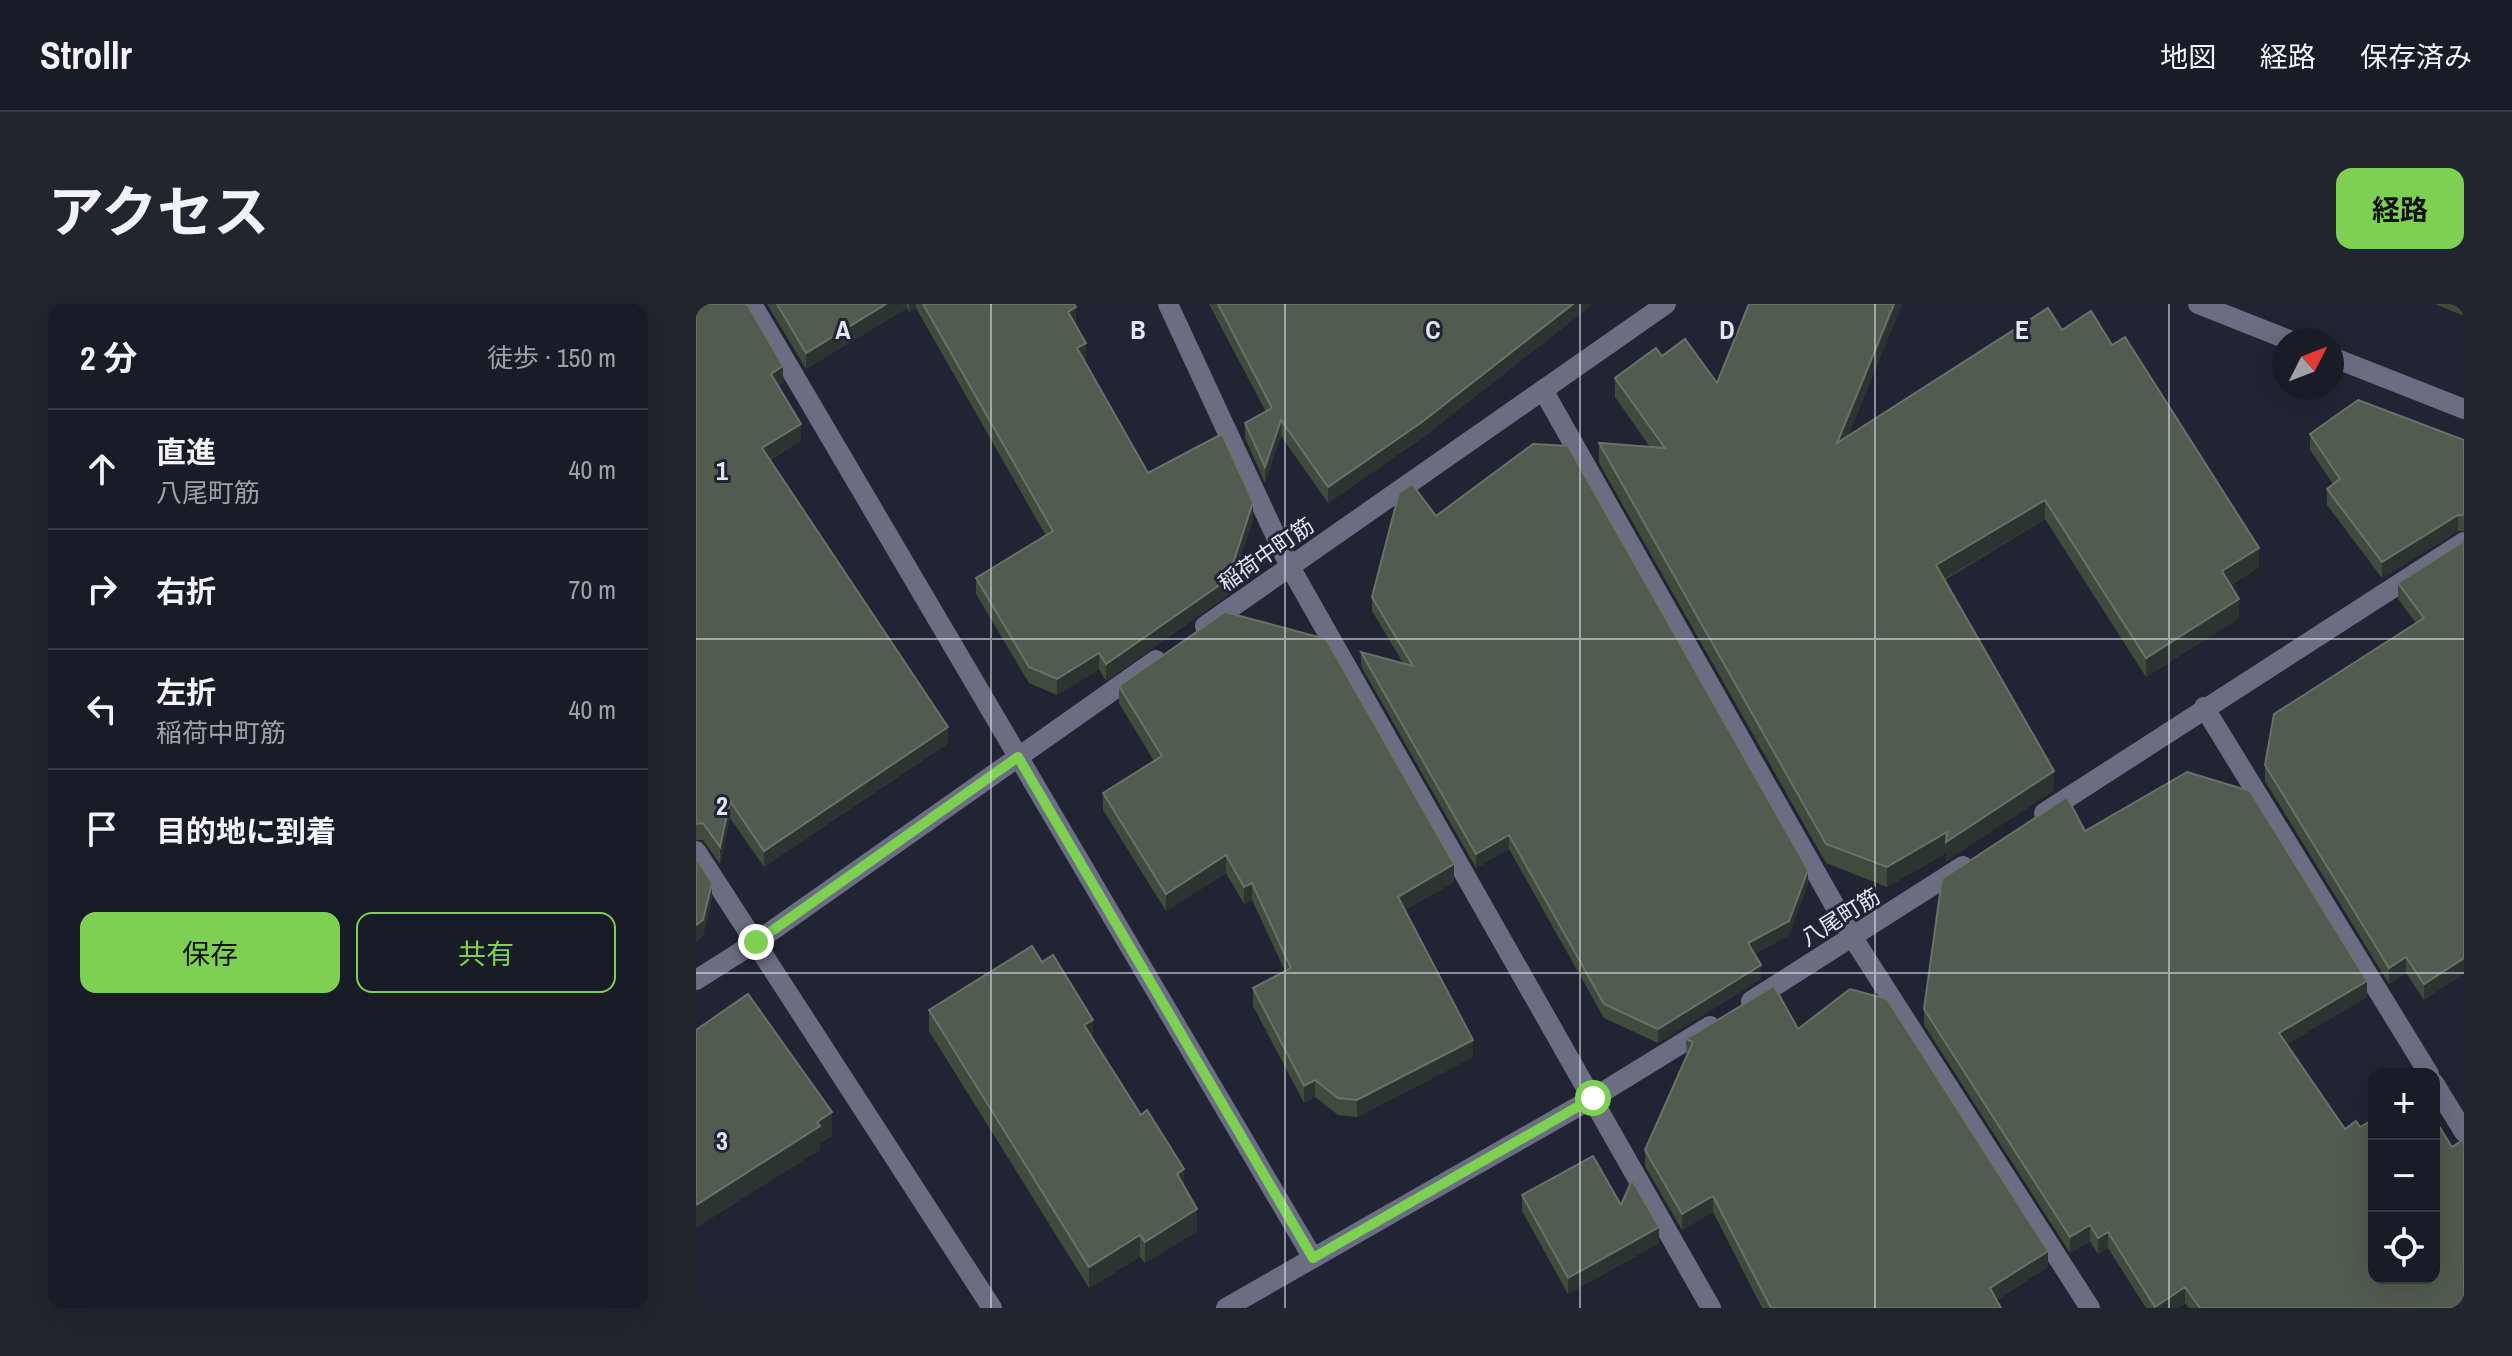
<!DOCTYPE html>
<html lang="ja">
<head>
<meta charset="utf-8">
<style>
	:root { --surface:#191b26; --page:#22242e; --text:#f1f3f6; --muted:#9fa1a7; --line:#373943; --accent:#7ed053 }
	body { margin:0; font-family:"Archivo Narrow","Noto Sans JP",sans-serif; background:var(--page); color:var(--text) }
	.controls { position:absolute; right:24px; bottom:24px; display:grid; overflow:hidden; border-radius:16px; box-shadow:0 8px 32px #0002 }
	.controls button { width:72px; height:72px; display:grid; place-items:center; padding:0; border:0; border-bottom:2px solid var(--line); background:var(--surface); color:var(--text); font:40px sans-serif }
	.compass { position:absolute; left:1576px; top:24px; width:72px; height:72px; border-radius:50%; background:var(--surface); box-shadow:0 8px 32px #0002; rotate:48deg }
	.stop { position:absolute; width:24px; height:24px; margin:-18px; border:6px solid #7ed053; border-radius:50%; background:#fff }
	.stop.end { background:#7ed053; border-color:#fff; box-shadow:0 2px 8px #0008 }
	.list { margin:0; padding:0; list-style:none }
	h2 { display:flex; justify-content:space-between; align-items:center; height:104px; margin:0; padding:0 32px; font-size:34px }
	h2 small { font-size:26px; font-weight:400; color:var(--muted) }
	.list li { display:grid; grid-template-columns:52px 1fr auto; gap:24px; align-items:center; box-sizing:border-box; height:120px; padding:0 32px; border-top:2px solid var(--line) }
	.list b { display:block; font-size:30px; white-space:nowrap }
	.list p { margin:0; font-size:26px; white-space:nowrap; color:var(--muted) }
	.list em { font-size:26px; font-style:normal; color:var(--muted) }
	.actions { display:flex; gap:16px; padding:24px 32px }
	.actions a { flex:1; padding:18px 0; border:2px solid var(--accent); border-radius:16px; text-align:center; font-size:28px; color:var(--accent) }
	.actions .main { background:var(--accent); color:#111 }
	.icon { flex:none; width:44px; height:44px; fill:none; stroke:currentColor; stroke-width:2; stroke-linecap:round; stroke-linejoin:round }
	.map { position:relative; flex:none; width:1768px; height:1004px; overflow:hidden; border-radius:16px }
	header { display:flex; align-items:center; gap:48px; box-sizing:border-box; height:112px; padding:0 40px; background:var(--surface); border-bottom:2px solid var(--line) }
	header strong { font-size:38px }
	nav { display:flex; gap:44px; margin-inline-start:auto; font-size:28px }
	.intro { display:flex; align-items:center; justify-content:space-between; box-sizing:border-box; height:192px; padding:0 48px }
	h1 { margin:0; font-size:56px }
	.button { padding:20px 36px; border-radius:16px; background:var(--accent); color:#111; font-size:28px; font-weight:700 }
	main { display:flex; gap:48px; padding:0 48px }
	aside { flex:1; background:var(--surface); border-radius:16px; box-shadow:0 8px 32px #0002 }
	.map>svg:first-child { display:block }
	.lines { fill:none; stroke-linecap:round; stroke-linejoin:round }
	.minor { stroke:#6b6e82; stroke-width:20 }
	.wall { fill:#404b3d }
	.shaded-wall { fill:#2c3431 }
	.building { fill:#525b50; stroke:#697169; stroke-width:2 }
	.route { stroke:#7ed053; stroke-width:10 }
	.grid { fill:none; stroke:#e4e6f1; stroke-width:2; stroke-opacity:0.55 }
	.labels { text-anchor:middle; dominant-baseline:central; stroke-width:6; stroke-linejoin:round; paint-order:stroke }
	.street-label { font-size:22px; fill:#e4e6f1; stroke:#212433 }
	.grid-label { font-size:26px; text-anchor:middle; font-weight:bold; fill:#e4e6f1; stroke:#212433; stroke-width:6; stroke-linejoin:round; paint-order:stroke }
</style>
</head>
<body>
<header>
<strong>Strollr</strong>
<nav><a>地図</a><a>経路</a><a>保存済み</a></nav>
</header>
<div class="intro"><h1>アクセス</h1><a class="button">経路</a></div>
<main>
<aside>
<h2>2 分<small>徒歩 · 150 m</small></h2>
<ul class="list">
<li><svg class="icon" aria-label="ahead" viewBox="0 0 24 24"><path d="M12 20V5M6 11l6-6 6 6"/></svg><div><b>直進</b><p>八尾町筋</p></div><em>40 m</em></li>
<li><svg class="icon" aria-label="right" viewBox="0 0 24 24"><path d="M7 20v-9h11M14 6l5 5-5 5"/></svg><div><b>右折</b></div><em>70 m</em></li>
<li><svg class="icon" aria-label="left" viewBox="0 0 24 24"><path d="M17 20v-9H6M10 6l-5 5 5 5"/></svg><div><b>左折</b><p>稲荷中町筋</p></div><em>40 m</em></li>
<li><svg class="icon" aria-label="arrive" viewBox="0 0 24 24"><path d="M6 21V4h12l-3 4 3 4H6"/></svg><div><b>目的地に到着</b></div></li>
</ul>
<div class="actions"><a class="main">保存</a><a>共有</a></div>
</aside>
<div class="map">
<svg width="1768" height="1004" viewBox="0 0 1768 1004">
	<rect width="100%" height="100%" fill="#212433"/>
	<g class="lines">
		<!-- minor -->
		<g class="minor">
			<path d="M56 0 617 954"/>
			<path d="M472 0 594 263 1015 1004"/>
			<path d="M1502 0 1593 36"/>
			<path d="M1636 53 1768 105"/>
			<path d="M847 86 1157 634 1394 1004"/>
			<path d="M509 322 970 0"/>
			<path d="M1508 403 1733 770"/>
			<path d="M1348 509 1768 238"/>
			<path d="M0 547 296 1004"/>
			<path d="M0 676 60 638 460 356"/>
			<path d="M1055 697 1267 562"/>
			<path d="M1738 779 1768 828"/>
			<path d="M530 1004 897 794 1014 722"/>
		</g>
	</g>
	<!-- wall -->
	<g class="wall">
		<path d="M0 0 87 79 82 82 105 137 74 156 252 439 68 563 34 514 24 560 7 536H0Z"/>
		<path d="M71 0H378L379 20 390 56 388 57 452 169 557 215 532 291 410 377 403 365 361 391 333 379 280 290V274L350 232 220 4 213 8 211 4 110 65Z"/>
		<path d="M513 0H897L726 134 632 199 585 132 569 179 549 134V119L570 108Z"/>
		<path d="M1206 0 1152 132 1366 26 1416 41 1563 263 1535 281 1543 314 1450 373 1349 215 1249 276 1358 486 1250 557V549L1191 583 1130 559 903 159V139L954 143 919 93V74L966 52 1021 79Z"/>
		<path d="M1739 0H1768V12Z"/>
		<path d="M1614 130 1768 136V227H1762L1686 274 1631 201V185L1637 180 1614 146Z"/>
		<path d="M740 212 1112 580 1093 631 1058 650 1065 675 962 739 908 714 813 545 780 564 665 362V348L707 359 676 307V293Z"/>
		<path d="M1768 237 1728 696 1710 669 1693 680 1569 477V461L1720 319 1702 295V279Z"/>
		<path d="M423 382 758 578 709 606 777 753 661 813 642 811 619 793 608 799 557 702V684L589 667 556 596 548 600 530 569 470 607 407 506V489L458 457 423 399Z"/>
		<path d="M1389 527 1671 693 1591 740 1768 1004H1493L1489 999 1482 1004H1450L1412 944 1402 950 1394 937 1374 949 1228 721V705Z"/>
		<path d="M233 706 397 735 488 883 501 927 449 959 444 953 393 984 233 727Z"/>
		<path d="M1102 725 1352 963 1301 996 1305 1004H1066L1017 908 986 926 949 862V846L991 752 990 735Z"/>
		<path d="M826 891 925 901 963 939 872 990 826 907Z"/>
	</g>
	<!-- shaded-wall -->
	<g class="shaded-wall">
		<path d="M190 0H211V4L110 65V49Z"/>
		<path d="M213 0H220V4L213 8Z"/>
		<path d="M877 0H897L726 134 632 199V183Z"/>
		<path d="M1198 0H1206L1141 159V139Z"/>
		<path d="M380 3V20L372 24V8Z"/>
		<path d="M390 39V56L381 61V44Z"/>
		<path d="M87 62V79L75 86V70Z"/>
		<path d="M585 116V132L569 179V163Z"/>
		<path d="M105 120V137L66 160V144Z"/>
		<path d="M1349 196V215L1240 280V261Z"/>
		<path d="M557 198V215L532 291 410 377V360Z"/>
		<path d="M1762 211V227L1686 274V258Z"/>
		<path d="M1563 244V263L1526 286V267Z"/>
		<path d="M1543 295V314L1450 373V354Z"/>
		<path d="M403 349V365L361 391V375Z"/>
		<path d="M252 423V439L68 563V547Z"/>
		<path d="M1358 467V486L1250 557V549L1191 583V563Z"/>
		<path d="M34 497V514L24 560V543Z"/>
		<path d="M813 531V545L780 564V550Z"/>
		<path d="M530 551V569L470 607V590Z"/>
		<path d="M758 560V578L702 610V593Z"/>
		<path d="M1112 566V580L1093 631 1052 653V639Z"/>
		<path d="M16 579V595L7 633 0 638V621Z"/>
		<path d="M556 579V596L548 600V583Z"/>
		<path d="M1710 653V669L1693 680V664Z"/>
		<path d="M1768 654V670L1728 696V680Z"/>
		<path d="M1065 661V675L962 739V725Z"/>
		<path d="M1671 677V693L1583 745V729Z"/>
		<path d="M397 716V737L388 721Z"/>
		<path d="M777 736V753L661 813V796Z"/>
		<path d="M619 776V793L608 799V782Z"/>
		<path d="M136 808V832L124 840V846L0 924V901Z"/>
		<path d="M488 865V886L481 870Z"/>
		<path d="M1017 892V908L986 926V910Z"/>
		<path d="M501 905V927L449 959V938Z"/>
		<path d="M1394 921V937L1374 949V933Z"/>
		<path d="M963 923V939L872 990V974Z"/>
		<path d="M1412 928V944L1402 950V934Z"/>
		<path d="M444 931V953L393 984V963Z"/>
		<path d="M1352 947V963L1294 1001V984Z"/>
		<path d="M1489 983V999L1482 1004H1459V1003Z"/>
	</g>
	<!-- building -->
	<g class="building">
		<path d="M0 0H51L87 62 75 70 105 120 66 144 252 423 68 547 34 497 24 543 7 519 0 520Z"/>
		<path d="M81 0H190L110 49Z"/>
		<path d="M227 0H378L380 3 372 8 390 39 381 44 452 169 526 130 557 198 532 275 410 360 403 349 361 375 333 363 280 274 357 227Z"/>
		<path d="M522 0H877L726 118 632 183 585 116 569 163 549 119 576 104Z"/>
		<path d="M1053 0H1198L1141 139 1352 4 1366 26 1395 7 1416 41 1429 33 1563 244 1526 267 1543 295 1450 354 1349 196 1240 261 1358 467 1250 538 1251 528 1191 563 1130 540 903 139 969 144 919 74 960 44 966 52 989 35 1021 79Z"/>
		<path d="M1662 96 1768 136V211H1762L1686 258 1631 185 1644 175 1614 130Z"/>
		<path d="M837 140 872 142 1112 566 1093 617 1052 639 1065 661 962 725 908 700 813 531 780 550 665 348 717 362 676 293 703 189 716 180 740 212Z"/>
		<path d="M1768 237V654L1728 680 1710 653 1693 664 1569 461 1578 410 1728 314 1702 279Z"/>
		<path d="M529 308 630 335 758 560 702 593 777 736 661 796 642 794 619 776 608 782 557 684 595 664 556 579 548 583 530 551 470 590 407 489 466 452 423 382Z"/>
		<path d="M1491 468 1554 487 1671 677 1583 729 1649 825 1660 817 1664 823 1678 815V974H1738V814L1756 843 1768 835V1004H1504L1489 983 1459 1003 1412 928 1402 934 1394 921 1374 933 1228 705 1246 575 1371 493 1389 527Z"/>
		<path d="M0 554 16 579 7 616 0 621Z"/>
		<path d="M336 642 346 658 357 651 397 716 388 721 445 811 451 806 488 865 481 870 501 905 449 938 444 931 393 963 233 706Z"/>
		<path d="M1078 682 1102 725 1154 685 1191 695 1352 947 1294 984 1305 1004H1075L1017 892 986 910 949 846 997 738 990 735Z"/>
		<path d="M52 690 136 808 121 818 124 822 0 901V726Z"/>
		<path d="M897 852 925 901 936 876 963 923 872 974 826 891Z"/>
	</g>
	<g class="lines">
		<!-- route -->
		<path class="route" d="M60 638 322 453 617 954 897 794"/>
	</g>
	<!-- grid -->
	<path class="grid" d="M295 0V1004M589 0V1004M884 0V1004M1179 0V1004M1473 0V1004M0 335H1768M0 669H1768"/>
	<g class="labels">
		<!-- street labels -->
		<g class="street-label">
			<text transform="translate(570 250) rotate(-35)">稲荷中町筋</text>
			<text transform="translate(1144 613) rotate(-32)">八尾町筋</text>
		</g>
	</g>
	<g class="grid-label">
		<text x="147" y="35">A</text>
		<text x="442" y="35">B</text>
		<text x="737" y="35">C</text>
		<text x="1031" y="35">D</text>
		<text x="1326" y="35">E</text>
		<text x="26" y="176">1</text>
		<text x="26" y="511">2</text>
		<text x="26" y="846">3</text>
	</g>
</svg>
<div class="controls">
<button>+</button>
<button>−</button>
<button><svg class="icon" aria-label="locate" viewBox="0 0 24 24"><circle cx="12" cy="12" r="6"/><path d="M12 2v4M12 18v4M2 12h4M18 12h4"/></svg></button>
</div>
<svg class="compass" viewBox="-18 -18 36 36"><path d="M0-13l5 13h-10z" fill="#e53935"/><path d="M0 13l5-13h-10z" fill="#9fa1a7"/></svg>
<div class="stop" style="left:897px;top:794px"></div>
<div class="stop end" style="left:60px;top:638px"></div>
</div>
</main>
</body>
</html>
